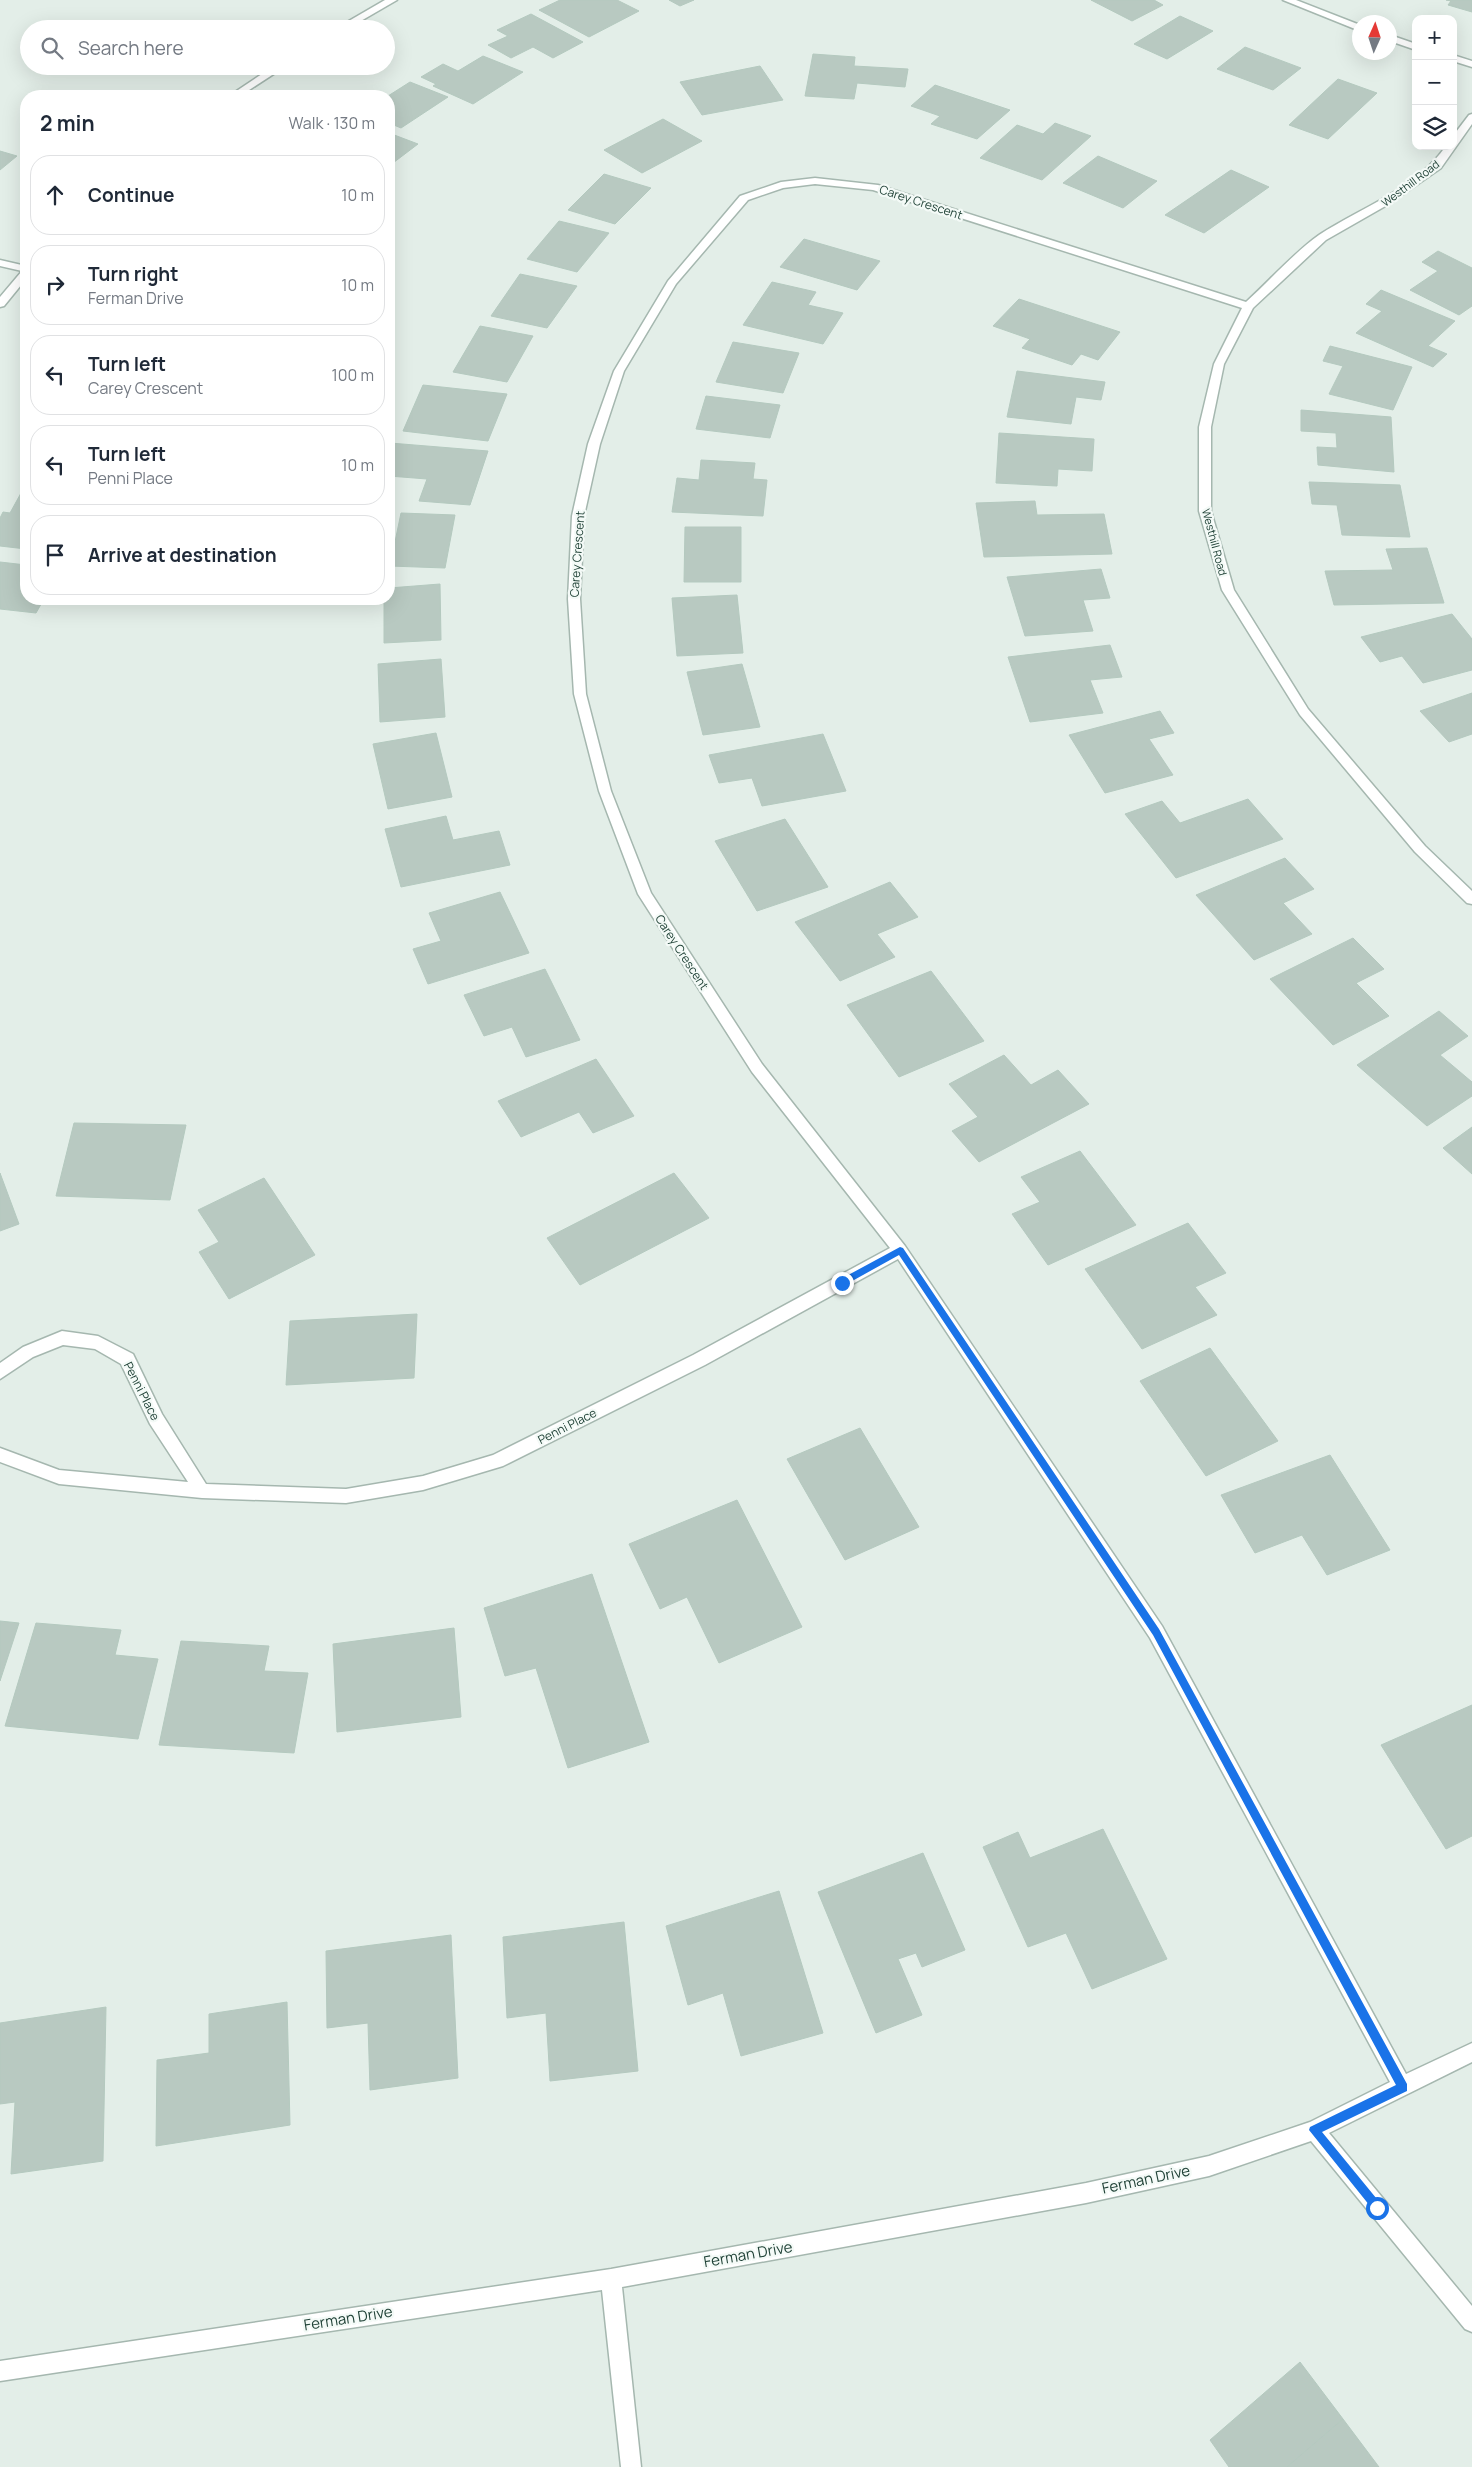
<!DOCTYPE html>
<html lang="en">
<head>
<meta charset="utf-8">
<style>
	:root { --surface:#fff; --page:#f6f6f7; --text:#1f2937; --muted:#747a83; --line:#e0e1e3 }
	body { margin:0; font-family:Manrope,sans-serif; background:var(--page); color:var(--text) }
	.controls { position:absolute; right:15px; top:15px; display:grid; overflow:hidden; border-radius:10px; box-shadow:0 5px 20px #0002 }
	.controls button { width:45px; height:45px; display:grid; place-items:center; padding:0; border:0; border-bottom:1px solid var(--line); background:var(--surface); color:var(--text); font:25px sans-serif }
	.compass { position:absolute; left:1352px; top:15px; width:45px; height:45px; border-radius:50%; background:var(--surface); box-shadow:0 5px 20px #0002; rotate:3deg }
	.stop { position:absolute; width:15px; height:15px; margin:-11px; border:4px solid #1a73e8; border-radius:50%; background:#fff }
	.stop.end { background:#1a73e8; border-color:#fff; box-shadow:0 1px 5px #0008 }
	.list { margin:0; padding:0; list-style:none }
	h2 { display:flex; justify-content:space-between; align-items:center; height:65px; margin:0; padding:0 20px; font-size:21px }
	h2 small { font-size:16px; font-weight:400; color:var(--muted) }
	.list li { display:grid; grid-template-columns:32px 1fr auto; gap:15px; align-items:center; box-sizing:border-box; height:80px; margin:0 10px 10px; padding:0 10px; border:1px solid var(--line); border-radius:20px }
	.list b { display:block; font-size:19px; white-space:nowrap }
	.list p { margin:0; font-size:16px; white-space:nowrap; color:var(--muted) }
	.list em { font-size:16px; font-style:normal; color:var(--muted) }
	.icon { flex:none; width:28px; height:28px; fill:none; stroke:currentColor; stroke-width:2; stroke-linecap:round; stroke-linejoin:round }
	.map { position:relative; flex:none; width:1472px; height:2467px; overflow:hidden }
	.search { position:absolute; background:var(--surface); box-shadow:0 5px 20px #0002; left:20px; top:20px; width:375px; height:55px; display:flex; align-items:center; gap:12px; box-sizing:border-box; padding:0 18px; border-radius:28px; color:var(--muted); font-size:19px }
	.panel { position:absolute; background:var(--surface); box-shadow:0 5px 20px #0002; left:20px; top:90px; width:375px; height:515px; border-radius:20px }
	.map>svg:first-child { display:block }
	.building { fill:#b8c9c1; stroke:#b4c9bf }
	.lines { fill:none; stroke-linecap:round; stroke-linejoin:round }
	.minor-casing { stroke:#a5b7af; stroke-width:3 }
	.minor { fill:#fff; fill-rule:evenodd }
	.route { fill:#1a73e8 }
	.labels { text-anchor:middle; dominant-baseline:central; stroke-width:4.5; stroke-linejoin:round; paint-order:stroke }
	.far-street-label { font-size:11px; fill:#204237; stroke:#f4faf7 }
	.street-label { font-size:12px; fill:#204237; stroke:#f4faf7 }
	.near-street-label { font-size:15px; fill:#204237; stroke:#f4faf7 }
</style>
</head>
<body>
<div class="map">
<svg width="1472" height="2467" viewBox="0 0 1472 2467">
	<rect width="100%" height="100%" fill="#e3eee8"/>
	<!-- building -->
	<g class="building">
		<path d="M560 0H617L639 11 589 37 539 10Z"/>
		<path d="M669 0H694L680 6Z"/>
		<path d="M1091 0H1154L1163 5 1132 21Z"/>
		<path d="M1446 0H1472V12L1448 5 1451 1Z"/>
		<path d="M531 14 583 42 553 58 533 47 511 58 488 45 508 36 497 30Z"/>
		<path d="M1180 16 1213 31 1167 59 1134 44Z"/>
		<path d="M1245 47 1301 68 1273 90 1217 69Z"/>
		<path d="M813 54 855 57 854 66 908 69 905 87 857 83 854 99 805 96Z"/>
		<path d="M483 56 523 72 473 104 433 86 436 84 421 77 443 64 458 71Z"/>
		<path d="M760 66 783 100 702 115 680 82Z"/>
		<path d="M1338 79 1377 93 1328 139 1289 125Z"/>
		<path d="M410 82 448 97 401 128 389 123 388 96Z"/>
		<path d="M935 85 1010 110 977 139 931 124 940 116 911 106Z"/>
		<path d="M663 119 702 141 642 173 604 150Z"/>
		<path d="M1055 123 1091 136 1042 180 980 158 1017 125 1043 134Z"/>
		<path d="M389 133 418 144 389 166Z"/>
		<path d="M0 151 17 156 0 170Z"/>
		<path d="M1098 156 1157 181 1123 208 1063 183Z"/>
		<path d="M1231 170 1269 187 1204 233 1165 215Z"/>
		<path d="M604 174 651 188 615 224 568 210Z"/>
		<path d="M559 221 609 233 577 272 527 259Z"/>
		<path d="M804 239 880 261 857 290 780 267Z"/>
		<path d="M1438 251 1472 268V306L1459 315 1410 290 1438 271 1422 262Z"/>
		<path d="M520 274 577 286 547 328 491 316Z"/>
		<path d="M772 282 816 292 808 305 843 313 823 344 743 325Z"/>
		<path d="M1381 290 1455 321 1428 346 1447 354 1433 367 1356 333 1382 311 1366 304Z"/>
		<path d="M1019 299 1120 332 1098 360 1081 354 1072 365 1022 348 1030 339 993 326Z"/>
		<path d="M480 326 533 336 507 382 453 372Z"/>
		<path d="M733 342 799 353 783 393 716 382Z"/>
		<path d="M1330 346 1412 367 1393 410 1329 394 1343 366 1323 361Z"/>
		<path d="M1017 371 1105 382 1101 400 1076 397 1071 424 1007 417Z"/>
		<path d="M423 385 507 394 488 441 403 431Z"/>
		<path d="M706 396 780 405 770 438 696 429Z"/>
		<path d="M1301 410 1391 417 1394 472 1318 465 1317 447 1337 448 1336 433 1301 431Z"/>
		<path d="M999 433 1094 439 1092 471 1058 469 1057 486 996 483Z"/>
		<path d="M390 443 488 451 470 505 419 501 427 479 389 476Z"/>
		<path d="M701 460 755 463 753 479 767 480 763 516 672 512 677 478 699 480Z"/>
		<path d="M1309 482 1400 485 1410 537 1342 535 1337 505 1312 504Z"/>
		<path d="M21 493H26V549L0 546V518L3 512 10 513Z"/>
		<path d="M1035 501 1037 515 1104 514 1112 554 984 557 976 503Z"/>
		<path d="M401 513 455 515 445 568 390 566Z"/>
		<path d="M685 527H741V582H684Z"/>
		<path d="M1427 548 1444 603 1334 605 1325 571 1393 570 1386 549Z"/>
		<path d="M0 562 26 565V599H44L36 613 0 609Z"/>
		<path d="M1101 569 1110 598 1083 600 1093 631 1025 636 1007 577Z"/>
		<path d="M440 584 441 640 384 643V599H389V588Z"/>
		<path d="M737 595 743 653 677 656 672 598Z"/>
		<path d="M1452 614 1472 639V670L1423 683 1402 656 1380 662 1361 637Z"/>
		<path d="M1110 645 1122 677 1090 680 1103 713 1030 722 1008 657Z"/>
		<path d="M441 659 445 717 380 722 378 664Z"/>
		<path d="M742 664 760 727 703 735 687 672Z"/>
		<path d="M1472 693V734L1449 742 1420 711Z"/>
		<path d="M1160 711 1174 733 1149 739 1173 775 1105 793 1069 735Z"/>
		<path d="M436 733 452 797 388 809 373 744Z"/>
		<path d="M823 734 846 791 762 806 752 778 719 783 709 755Z"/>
		<path d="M1248 799 1283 839 1176 878 1125 814 1162 801 1180 823Z"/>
		<path d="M446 816 453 840 499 831 510 865 401 887 385 829Z"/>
		<path d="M785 819 828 887 757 911 715 841Z"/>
		<path d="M1285 858 1314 889 1283 903 1312 934 1254 960 1196 895Z"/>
		<path d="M890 882 918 917 877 934 895 957 840 981 795 922Z"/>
		<path d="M500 892 529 953 428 984 413 949 441 941 429 913Z"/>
		<path d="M1353 938 1384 969 1356 983 1389 1016 1333 1045 1270 979Z"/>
		<path d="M545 969 580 1040 526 1057 512 1027 484 1036 464 995Z"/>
		<path d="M931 971 984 1041 899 1077 847 1005Z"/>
		<path d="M1439 1011 1468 1036 1440 1055 1472 1082V1096L1427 1126 1357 1065Z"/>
		<path d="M1004 1055 1031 1085 1058 1070 1089 1104 979 1162 952 1131 978 1117 949 1084Z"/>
		<path d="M596 1059 634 1116 593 1133 579 1112 521 1137 498 1101Z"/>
		<path d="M74 1123 186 1125 170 1200 56 1196Z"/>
		<path d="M1472 1127V1174L1443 1148Z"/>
		<path d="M1080 1151 1136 1225 1048 1265 1012 1214 1040 1202 1021 1177Z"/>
		<path d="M0 1173 19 1224 0 1231Z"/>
		<path d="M674 1173 709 1218 580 1285 547 1238Z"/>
		<path d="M264 1178 315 1255 229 1299 199 1252 219 1242 198 1210Z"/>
		<path d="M1188 1223 1226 1273 1195 1287 1217 1315 1142 1349 1085 1269Z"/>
		<path d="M417 1314 414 1378 286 1385 290 1321Z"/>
		<path d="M1210 1348 1278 1441 1206 1476 1140 1381Z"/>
		<path d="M860 1428 919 1527 845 1560 787 1459Z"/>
		<path d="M1330 1455 1390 1550 1327 1575 1302 1535 1255 1553 1221 1495Z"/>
		<path d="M737 1500 802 1627 719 1663 687 1597 660 1609 629 1544Z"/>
		<path d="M592 1574 649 1742 568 1768 536 1668 505 1676 484 1608Z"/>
		<path d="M0 1621 19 1623 0 1681Z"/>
		<path d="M36 1623 121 1630 115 1655 158 1659 138 1739 5 1726Z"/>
		<path d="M454 1628 461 1717 337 1732 333 1644Z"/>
		<path d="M181 1641 269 1646 264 1671 308 1673 294 1753 159 1745Z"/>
		<path d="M1472 1705V1836L1446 1849 1381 1745Z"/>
		<path d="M1103 1829 1167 1959 1092 1989 1066 1933 1028 1947 983 1847 1018 1832 1030 1858Z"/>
		<path d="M923 1853 965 1950 922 1967 916 1953 898 1959 922 2015 876 2033 818 1892Z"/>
		<path d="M779 1891 823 2033 741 2056 723 1993 688 2005 666 1926Z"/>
		<path d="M624 1922 638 2071 550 2081 546 2013 507 2018 503 1937Z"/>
		<path d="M451 1935 458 2078 370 2090 368 2023 327 2028 326 1951Z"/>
		<path d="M287 2002 290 2125 156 2146 157 2060 209 2053V2014Z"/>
		<path d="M106 2007 103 2161 11 2174 15 2102 0 2104V2023Z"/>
		<path d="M1300 2362 1343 2419 1287 2467H1229L1210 2440Z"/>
		<path d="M1343 2419 1379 2467H1287Z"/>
	</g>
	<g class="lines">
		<defs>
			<g id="minor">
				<path d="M385 0H397L347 29H335Z"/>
				<path d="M1283 0H1296L1360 25V31Z"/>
				<path d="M1390 35 1416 44V50L1390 41Z"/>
				<path d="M1453 55 1472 61V67L1453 61Z"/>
				<path d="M274 66H286L240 96H229Z"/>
				<path d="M1472 114V124L1441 168 1389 204 1326 240 1253 308 1224 364 1211 427V511L1234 590 1308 709 1425 846 1472 891V904L1467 903 1415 852 1300 715 1222 590 1199 511V427L1214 364 1242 308 873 190 815 184 783 188 748 200 676 284 624 371 600 444 584 516 580 599 586 694 611 791 651 893 762 1064 905 1246 1162 1626 1406 2074 1472 2043V2062L1329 2133 1472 2306V2332L1465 2329 1311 2141 1209 2176 1086 2203 622 2287 641 2467H621L602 2290 0 2381V2361L611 2269 1086 2183 1209 2156 1310 2122 1390 2082 1150 1638 898 1259 705 1365 503 1466 423 1490 346 1503 202 1498 59 1484 0 1462V1448L59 1470 188 1482 150 1424 121 1364 95 1349 63 1345 33 1357 0 1379V1363L23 1347 62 1331 98 1336 133 1354 162 1414 206 1484 346 1489 423 1476 493 1455 693 1355 890 1248 752 1072 638 894 599 791 574 694 568 599 572 516 588 444 614 371 668 281 740 196 781 182 815 178 878 185 1246 302C1268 282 1296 251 1319 235 1362 207 1416 189 1446 146H1453V136L1469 115Z"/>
				<path d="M0 260 26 266V279L4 306 0 307V297L22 271 0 266Z"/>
			</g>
		</defs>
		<!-- minor casing -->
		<use href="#minor" class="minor-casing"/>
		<!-- minor -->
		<use href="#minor" class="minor"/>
	</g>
	<!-- route -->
	<path class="route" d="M900 1247 903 1248 1159 1629 1407 2084V2091L1322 2132 1381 2204V2211H1374L1309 2130 1310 2127 1396 2085 1153 1635 899 1255 845 1285H839V1280Z"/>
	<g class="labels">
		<!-- far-street labels -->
		<g class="far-street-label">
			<text transform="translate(1410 183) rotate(-37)">Westhill Road</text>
			<text transform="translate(1215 542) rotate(75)">Westhill Road</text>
		</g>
		<!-- street labels -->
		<g class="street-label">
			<text transform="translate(921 202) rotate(18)">Carey Crescent</text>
			<text transform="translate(577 554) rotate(-86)">Carey Crescent</text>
			<text transform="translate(682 952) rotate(57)">Carey Crescent</text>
			<text transform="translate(142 1391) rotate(63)">Penni Place</text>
			<text transform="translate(567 1426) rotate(-27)">Penni Place</text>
		</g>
		<!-- near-street labels -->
		<g class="near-street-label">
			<text transform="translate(1146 2179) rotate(-12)">Ferman Drive</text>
			<text transform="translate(748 2254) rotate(-10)">Ferman Drive</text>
			<text transform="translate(348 2318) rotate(-9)">Ferman Drive</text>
		</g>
	</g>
</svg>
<div class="controls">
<button>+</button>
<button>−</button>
<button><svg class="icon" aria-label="layers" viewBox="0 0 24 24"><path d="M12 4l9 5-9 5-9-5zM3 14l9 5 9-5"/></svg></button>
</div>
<svg class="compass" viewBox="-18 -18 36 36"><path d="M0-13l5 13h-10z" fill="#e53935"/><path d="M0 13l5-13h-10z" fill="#747a83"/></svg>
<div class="stop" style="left:1377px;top:2208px"></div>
<div class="stop end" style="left:842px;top:1283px"></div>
<div class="search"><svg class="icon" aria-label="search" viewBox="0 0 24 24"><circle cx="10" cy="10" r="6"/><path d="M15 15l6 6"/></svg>Search here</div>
<section class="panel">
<h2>2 min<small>Walk · 130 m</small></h2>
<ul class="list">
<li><svg class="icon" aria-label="ahead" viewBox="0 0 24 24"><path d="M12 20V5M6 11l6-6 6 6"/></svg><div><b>Continue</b></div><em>10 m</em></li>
<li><svg class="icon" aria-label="right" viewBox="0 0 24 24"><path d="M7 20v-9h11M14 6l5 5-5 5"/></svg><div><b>Turn right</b><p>Ferman Drive</p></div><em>10 m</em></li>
<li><svg class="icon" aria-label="left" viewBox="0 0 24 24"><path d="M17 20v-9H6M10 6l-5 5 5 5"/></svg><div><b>Turn left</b><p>Carey Crescent</p></div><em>100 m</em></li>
<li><svg class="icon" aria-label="left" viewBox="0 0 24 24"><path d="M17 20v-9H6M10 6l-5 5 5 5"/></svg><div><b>Turn left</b><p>Penni Place</p></div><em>10 m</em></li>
<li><svg class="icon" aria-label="arrive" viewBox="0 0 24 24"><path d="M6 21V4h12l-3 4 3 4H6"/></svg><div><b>Arrive at destination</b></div></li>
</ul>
</section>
</div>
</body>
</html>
